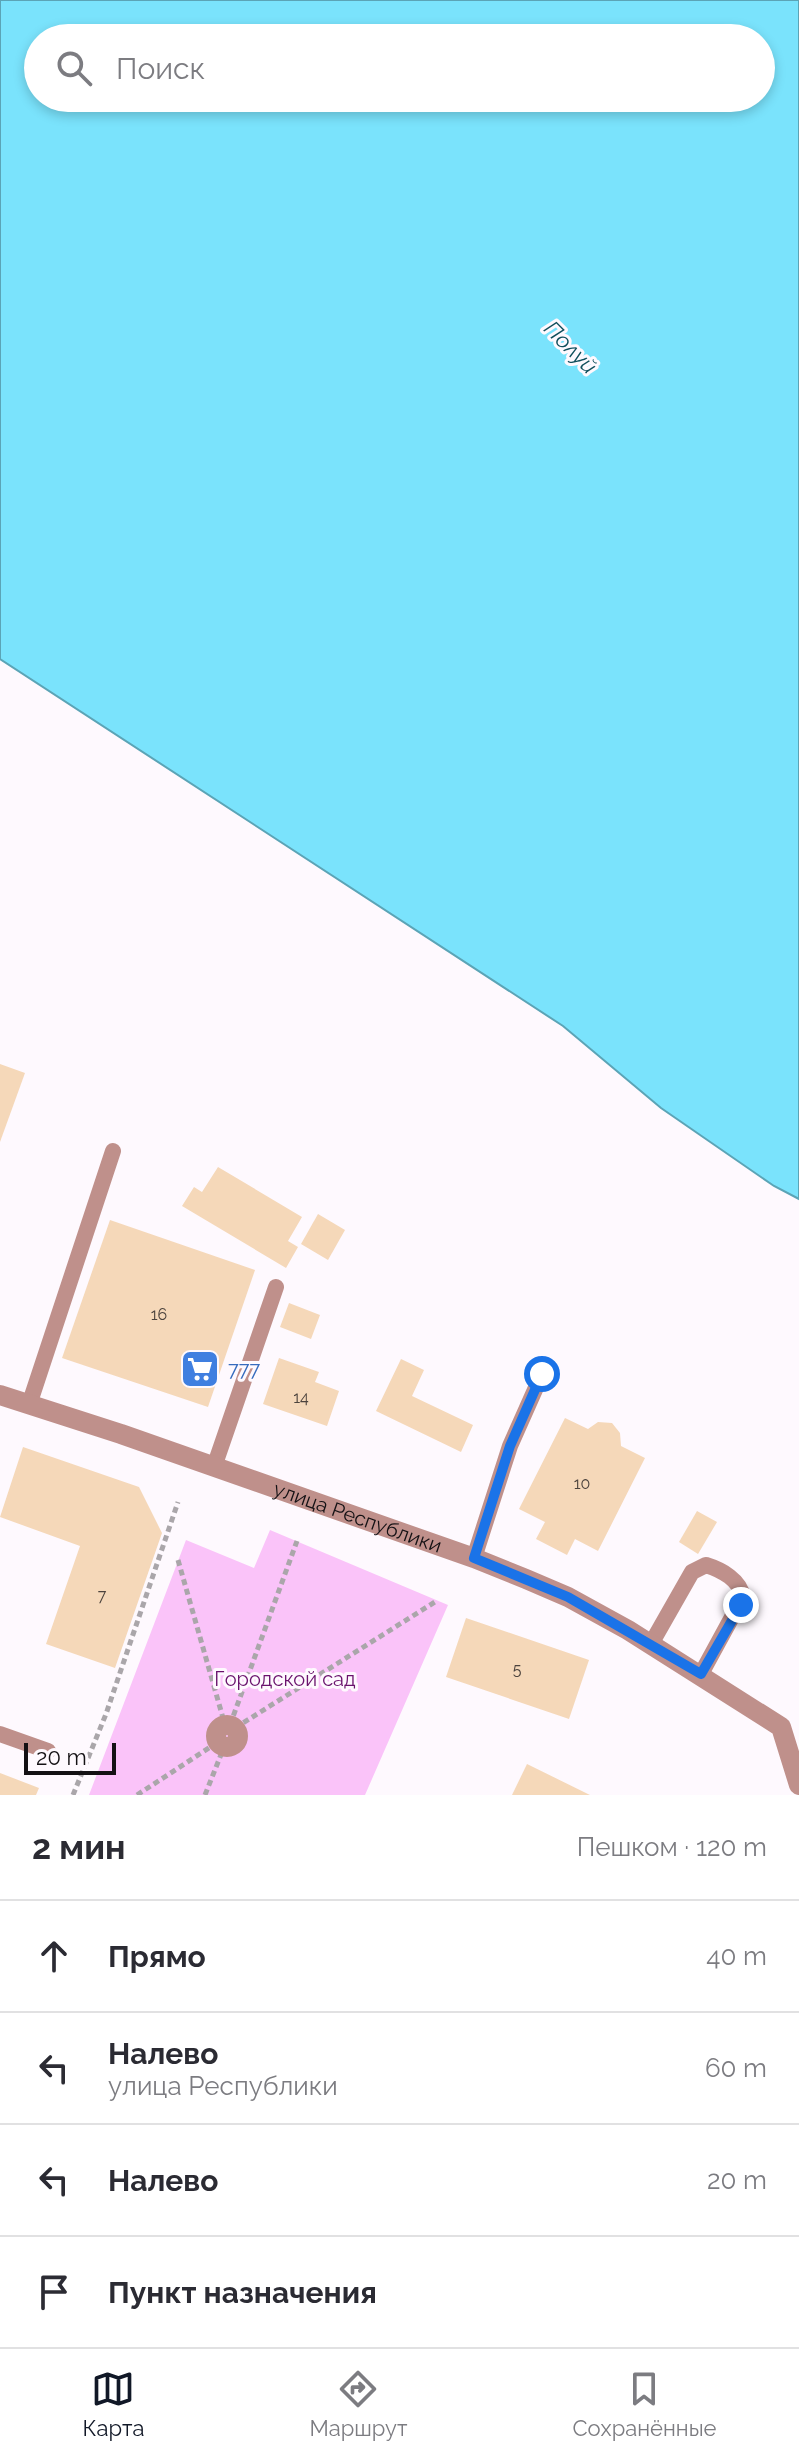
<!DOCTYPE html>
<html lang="ru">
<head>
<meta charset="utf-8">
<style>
	:root { --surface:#fff; --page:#f2f2f3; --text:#2b2b33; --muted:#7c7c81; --line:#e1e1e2; --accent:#111827 }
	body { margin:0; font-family:Raleway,sans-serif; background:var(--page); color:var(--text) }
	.scale { position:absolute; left:24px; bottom:20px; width:92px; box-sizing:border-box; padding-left:8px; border:4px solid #141114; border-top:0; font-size:22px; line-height:28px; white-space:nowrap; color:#141114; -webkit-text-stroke:6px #fef9fe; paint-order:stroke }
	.stop { position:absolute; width:24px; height:24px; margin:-18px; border:6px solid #1a73e8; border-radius:50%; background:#fff }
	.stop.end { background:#1a73e8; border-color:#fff; box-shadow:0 2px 8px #0008 }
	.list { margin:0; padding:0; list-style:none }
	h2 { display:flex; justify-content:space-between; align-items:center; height:104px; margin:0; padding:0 32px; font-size:34px }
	h2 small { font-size:26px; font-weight:400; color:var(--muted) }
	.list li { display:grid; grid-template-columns:52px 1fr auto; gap:24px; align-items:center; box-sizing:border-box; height:112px; padding:0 32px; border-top:2px solid var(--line) }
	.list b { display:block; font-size:30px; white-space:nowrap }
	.list p { margin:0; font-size:26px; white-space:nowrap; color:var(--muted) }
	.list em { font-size:26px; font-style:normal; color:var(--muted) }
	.icon { flex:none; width:44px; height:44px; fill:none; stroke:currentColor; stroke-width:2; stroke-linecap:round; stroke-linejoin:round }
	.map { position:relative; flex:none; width:799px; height:1795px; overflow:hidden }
	.search { position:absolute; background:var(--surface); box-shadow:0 4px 12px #0003; left:24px; right:24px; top:24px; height:88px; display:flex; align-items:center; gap:20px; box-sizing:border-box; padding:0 28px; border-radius:44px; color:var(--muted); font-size:30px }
	.sheet { height:552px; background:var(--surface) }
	nav { display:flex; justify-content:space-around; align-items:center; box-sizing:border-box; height:112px; border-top:2px solid var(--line); background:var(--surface); font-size:22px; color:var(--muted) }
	nav a { display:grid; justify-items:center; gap:4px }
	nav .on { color:var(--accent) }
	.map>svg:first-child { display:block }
	.green { fill:#fac3f9 }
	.water { fill:#7ae3fc; stroke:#5ba4b6; stroke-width:2; fill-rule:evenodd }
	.building { fill:#f5d8b9 }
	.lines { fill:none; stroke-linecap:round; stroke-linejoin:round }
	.path { stroke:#aaa6aa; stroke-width:5; stroke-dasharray:6 4; stroke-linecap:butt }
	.lane { stroke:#bf908b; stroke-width:16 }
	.street { stroke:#bf908b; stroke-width:20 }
	.route { stroke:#1a73e8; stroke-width:10 }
	.labels { text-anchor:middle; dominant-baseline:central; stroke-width:6; stroke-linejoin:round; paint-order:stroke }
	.number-label { font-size:16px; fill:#4c433d }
	.shop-label { font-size:20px; fill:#366cbe; stroke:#fef9fe; text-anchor:start }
	.street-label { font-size:20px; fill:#141114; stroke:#fef9fe }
	.park-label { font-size:20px; fill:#6a126d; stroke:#fef9fe }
	.water-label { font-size:22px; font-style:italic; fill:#104f5c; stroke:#fef9fe }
</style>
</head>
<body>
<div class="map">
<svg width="799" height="1795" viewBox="0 0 799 1795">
	<rect width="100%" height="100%" fill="#fef9fe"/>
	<!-- green -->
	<path class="green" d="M270 1530 448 1605 365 1795H89L186 1540 254 1568Z"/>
	<!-- water -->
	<path class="water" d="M0 0H799V1199L774 1186 661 1108 563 1026 0 659ZM38 38H761V98H38Z"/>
	<!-- building -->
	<g class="building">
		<path d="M0 1064 25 1073 0 1142Z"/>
		<path d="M218 1167 302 1217 288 1241 298 1247 286 1268 182 1206 194 1187 202 1192Z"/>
		<path d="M318 1214 345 1230 328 1260 301 1244Z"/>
		<path d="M110 1220 255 1270 208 1407 62 1358Z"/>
		<path d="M289 1303 320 1315 311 1339 280 1327Z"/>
		<path d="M279 1358 319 1372 315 1382 339 1391 327 1426 263 1404Z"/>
		<path d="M401 1359 424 1370 412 1396 473 1425 461 1452 376 1411Z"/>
		<path d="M565 1418 588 1429 598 1422 612 1423 620 1433 621 1446 645 1458 598 1551 575 1539 567 1555 536 1539 545 1522 519 1509Z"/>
		<path d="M23 1447 139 1487 162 1533 115 1668 46 1644 80 1546 0 1517Z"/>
		<path d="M697 1511 717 1522 698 1554 679 1542Z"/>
		<path d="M466 1618 589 1660 569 1719 446 1677Z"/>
		<path d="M527 1764 590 1795H512Z"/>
		<path d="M0 1773 39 1788 36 1795H0Z"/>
	</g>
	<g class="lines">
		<!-- path -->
		<g class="path">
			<path d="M178 1560 225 1725"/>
			<path d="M230 1725 297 1541"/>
			<path d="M235 1728 438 1600"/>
			<path d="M73 1795 106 1714 178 1502"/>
			<path d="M137 1795 218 1742"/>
			<path d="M205 1795 224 1747"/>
		</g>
		<!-- lane -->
		<g class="lane">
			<path d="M29 1405 113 1151"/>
			<path d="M214 1467 276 1287"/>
			<path d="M474 1558 510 1446 542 1374"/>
			<path d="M651 1644 692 1572 706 1565C722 1570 740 1580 743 1597L701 1674"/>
			<path d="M0 1734 48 1751"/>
		</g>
		<!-- street -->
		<g class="street">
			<path id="s1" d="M0 1395 121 1434 474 1558 526 1579 568 1597 628 1630 781 1727 799 1785"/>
			<circle cx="227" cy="1736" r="11"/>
		</g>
	</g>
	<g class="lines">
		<!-- route -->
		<path class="route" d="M542 1374 510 1446 474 1558 568 1597 701 1674 741 1605"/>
	</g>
	<!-- icons -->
	<defs>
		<symbol id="supermarket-square" viewBox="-11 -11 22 22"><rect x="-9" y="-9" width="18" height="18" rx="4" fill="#3f7fe0" stroke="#fef9fe"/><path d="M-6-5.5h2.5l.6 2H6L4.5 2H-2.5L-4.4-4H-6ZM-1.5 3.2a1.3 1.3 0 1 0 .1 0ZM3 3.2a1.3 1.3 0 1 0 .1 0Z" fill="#fff"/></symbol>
	</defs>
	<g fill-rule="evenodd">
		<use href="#supermarket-square" x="178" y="1347" width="44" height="44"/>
	</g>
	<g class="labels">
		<!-- number labels -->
		<g class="number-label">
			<text x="159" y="1314">16</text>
			<text x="301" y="1397">14</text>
			<text x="582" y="1483">10</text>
			<text x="102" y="1595">7</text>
			<text x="517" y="1669">5</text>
		</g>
		<!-- shop labels -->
		<g class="shop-label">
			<text x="228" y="1369">777</text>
		</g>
		<!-- street labels -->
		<g class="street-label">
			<text stroke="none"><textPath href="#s1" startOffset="378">улица Республики</textPath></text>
		</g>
		<!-- park labels -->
		<g class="park-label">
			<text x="285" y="1679">Городской сад</text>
		</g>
		<!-- water labels -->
		<g class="water-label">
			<text transform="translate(571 347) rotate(45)">Полуй</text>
		</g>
	</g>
</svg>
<div class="scale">20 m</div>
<div class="stop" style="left:542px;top:1374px"></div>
<div class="stop end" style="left:741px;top:1605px"></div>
<div class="search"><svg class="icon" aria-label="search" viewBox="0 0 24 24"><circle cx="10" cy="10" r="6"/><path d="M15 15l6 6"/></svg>Поиск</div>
</div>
<section class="sheet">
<h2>2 мин<small>Пешком · 120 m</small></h2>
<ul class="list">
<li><svg class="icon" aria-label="ahead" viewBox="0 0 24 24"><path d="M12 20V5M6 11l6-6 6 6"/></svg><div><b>Прямо</b></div><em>40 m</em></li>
<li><svg class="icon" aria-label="left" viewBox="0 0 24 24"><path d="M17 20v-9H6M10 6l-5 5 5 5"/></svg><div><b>Налево</b><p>улица Республики</p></div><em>60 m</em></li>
<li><svg class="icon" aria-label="left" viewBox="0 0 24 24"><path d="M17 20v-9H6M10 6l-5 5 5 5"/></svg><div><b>Налево</b></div><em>20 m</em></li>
<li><svg class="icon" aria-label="arrive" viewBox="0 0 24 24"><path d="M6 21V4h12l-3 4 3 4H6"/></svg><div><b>Пункт назначения</b></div></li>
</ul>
</section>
<nav>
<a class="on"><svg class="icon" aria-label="map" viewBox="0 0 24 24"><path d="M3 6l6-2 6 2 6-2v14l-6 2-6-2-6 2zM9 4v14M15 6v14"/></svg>Карта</a>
<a><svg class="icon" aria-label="directions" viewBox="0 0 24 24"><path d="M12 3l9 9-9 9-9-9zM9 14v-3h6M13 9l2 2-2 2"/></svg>Маршрут</a>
<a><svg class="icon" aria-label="saved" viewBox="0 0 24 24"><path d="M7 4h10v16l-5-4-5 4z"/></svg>Сохранённые</a>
</nav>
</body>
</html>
